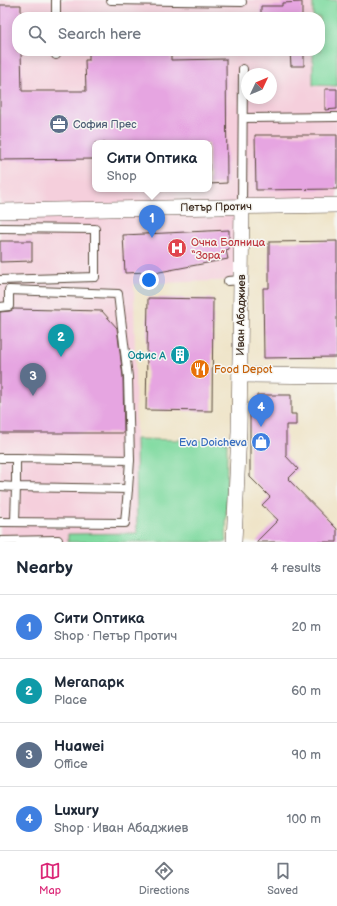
<!DOCTYPE html>
<html lang="en">
<head>
<meta charset="utf-8">
<style>
	:root { --surface:#fff; --page:#f6f6f7; --text:#1f2937; --muted:#747a83; --line:#e0e1e3; --accent:#db2777 }
	body { margin:0; font-family:"Balsamiq Sans",sans-serif; background:var(--page); color:var(--text) }
	.compass { position:absolute; left:241px; top:68px; width:36px; height:36px; border-radius:50%; background:var(--surface); box-shadow:0 2px 10px #0003; rotate:46deg }
	.you { position:absolute; left:149px; top:280px; width:14px; height:14px; margin:-10px; border:3px solid #fff; border-radius:50%; background:#1a73e8; box-shadow:0 0 0 6px #1a73e833 }
	.badge { display:grid; place-items:center; width:26px; height:26px; border-radius:50%; background:var(--accent); color:#fff; font-size:13px; font-weight:700 }
	.pin { position:absolute; translate:-50% -33px; filter:drop-shadow(0 1px 2px #0008) }
	.pin::after { content:''; position:absolute; top:21px; width:14px; height:12px; background:inherit; clip-path:polygon(0 0,100% 0,50% 100%) }
	.popup { position:absolute; left:92px; top:140px; width:120px; height:52px; box-sizing:border-box; display:grid; place-content:center; border-radius:8px; background:var(--surface); filter:drop-shadow(0 1px 3px #0005); font-size:13px; white-space:nowrap; color:var(--muted) }
	.popup b { font-size:15px; color:var(--text) }
	.popup::after { content:''; position:absolute; left:50%; top:100%; margin-left:-8px; border:8px solid transparent; border-top-color:var(--surface) }
	.list { margin:0; padding:0; list-style:none }
	h2 { display:flex; justify-content:space-between; align-items:center; height:52px; margin:0; padding:0 16px; font-size:17px }
	h2 small { font-size:13px; font-weight:400; color:var(--muted) }
	.list li { display:grid; grid-template-columns:26px 1fr auto; gap:12px; align-items:center; box-sizing:border-box; height:64px; padding:0 16px; border-top:1px solid var(--line) }
	.list b { display:block; font-size:15px; white-space:nowrap }
	.list p { margin:0; font-size:13px; white-space:nowrap; color:var(--muted) }
	.list em { font-size:13px; font-style:normal; color:var(--muted) }
	.icon { flex:none; width:22px; height:22px; fill:none; stroke:currentColor; stroke-width:2; stroke-linecap:round; stroke-linejoin:round }
	.map { position:relative; flex:none; width:337px; height:542px; overflow:hidden }
	.search { position:absolute; background:var(--surface); box-shadow:0 2px 10px #0003; left:12px; right:12px; top:12px; height:44px; display:flex; align-items:center; gap:10px; box-sizing:border-box; padding:0 14px; border-radius:16px; color:var(--muted); font-size:15px }
	.sheet { height:308px; background:var(--surface) }
	nav { display:flex; justify-content:space-around; align-items:center; box-sizing:border-box; height:56px; border-top:1px solid var(--line); background:var(--surface); font-size:11px; color:var(--muted) }
	nav a { display:grid; justify-items:center; gap:2px }
	nav .on { color:var(--accent) }
	.map>svg:first-child { display:block }
	.built { fill:#f5cfdc; fill-rule:evenodd }
	.green { fill:#80daa0; stroke:#5e825f }
	.building { fill:#e6a5e1 }
	.lines { fill:none; stroke-linecap:round; stroke-linejoin:round }
	.service-casing { stroke:#564638; stroke-width:10 }
	.minor-casing { stroke:#564638; stroke-width:16 }
	.service { stroke:#fff; stroke-width:8 }
	.minor { stroke:#fff; stroke-width:15 }
	.labels { text-anchor:middle; dominant-baseline:central; stroke-width:3; stroke-linejoin:round; paint-order:stroke }
	.service-label { font-size:11px; fill:#4e5e75; stroke:#f6f6f2; text-anchor:start }
	.street-label { font-size:11px; fill:#3b2a1e; stroke:#f6f6f2 }
	.health-label { font-size:11px; fill:#be3a42; stroke:#f6f6f2; text-anchor:start }
	.culture-label { font-size:11px; fill:#0d838f; stroke:#f6f6f2; text-anchor:end }
	.food-label { font-size:11px; fill:#c56008; stroke:#f6f6f2; text-anchor:start }
	.shop-label { font-size:11px; fill:#366cbe; stroke:#f6f6f2; text-anchor:end }
</style>
</head>
<body>
<div class="map">
<svg width="337" height="542" viewBox="0 0 337 542">
	<rect width="100%" height="100%" fill="#f6f6f2"/>
	<filter id="ink" filterUnits="userSpaceOnUse"><feTurbulence type="fractalNoise" baseFrequency=".025" numOctaves="2"/><feDisplacementMap in="SourceGraphic" scale="8" xChannelSelector="R" yChannelSelector="G"/><feConvolveMatrix kernelMatrix="1 2 1 2 8 2 1 2 1" color-interpolation-filters="sRGB"/></filter>
	<filter id="wash" filterUnits="userSpaceOnUse"><feTurbulence type="fractalNoise" baseFrequency=".012" numOctaves="4" result="noise"/><feDisplacementMap in="SourceGraphic" scale="16" xChannelSelector="R" yChannelSelector="G"/><feGaussianBlur stdDeviation="0.9" result="paint"/><feColorMatrix in="noise" values="0 0 0 0 0 0 0 0 0 0 0 0 0 0 0 0 0 1.4 0 .05"/><feComposite in="paint" operator="in"/></filter>
	<g filter="url(#wash)">
		<rect width="100%" height="100%" fill="#efe4c8"/>
		<!-- built -->
		<path class="built" d="M0 0H312V17H17V51H313V85H337V205L242 207 241 280 134 284 137 533 68 534V542H0ZM247 74H271V98H247ZM95 143H209V189H95Z"/>
		<!-- green -->
		<g class="green">
			<path d="M313 0H337V86L313 85V51H320V17H313Z"/>
			<path d="M136 439 227 441 226 542H68V534L137 533Z"/>
		</g>
		<g id="blocks">
			<!-- building -->
			<g class="building">
				<path d="M302 2V17H261V6H282V3Z"/>
				<path d="M0 5H21V17H17V51H21L22 91H86L85 60H89V51H171V60L226 59 227 183 209 184V143H95V159L0 160Z"/>
				<path d="M290 51H304V66H291Z"/>
				<path d="M325 89H337V109L325 110Z"/>
				<path d="M255 135H337V189L256 190Z"/>
				<path d="M229 230V249L226 250 228 259 149 274V272L125 273 123 235Z"/>
				<path d="M0 241H32V261L0 262Z"/>
				<path d="M337 241V357L264 358 263 288H269V242Z"/>
				<path d="M148 298 213 299 212 411 146 410Z"/>
				<path d="M14 309 102 311 117 328 123 377 124 433H0V312L10 311Z"/>
				<path d="M257 395H291V414H296V425H286V456L298 469 288 479 337 529V542H256L278 520 262 505 270 497 250 477V408H257Z"/>
			</g>
		</g>
	</g>
	<g filter="url(#ink)">
		<use href="#blocks" fill-opacity="0" stroke="#564638" stroke-width="1"/>
		<g class="lines">
			<defs>
				<g id="service">
					<path d="M56 0V17"/>
					<path d="M111 0 242 2"/>
					<path d="M56 51V55"/>
					<path d="M243 118 337 117"/>
					<path d="M242 206 243 69"/>
					<path d="M0 228 95 229V277L0 280"/>
					<path d="M228 281 241 280"/>
					<path d="M0 307 9 306V290L118 294 128 377 130 460 128 489"/>
					<path d="M0 458H16"/>
					<path d="M0 486 16 487 15 522"/>
					<path d="M0 522 125 523 128 489 16 487V458L130 460"/>
					<path d="M0 541 58 540"/>
				</g>
				<g id="minor">
					<path d="M0 211 337 205"/>
					<path d="M240 375 337 376"/>
					<path d="M234 542 239 431 242 206"/>
				</g>
			</defs>
			<!-- service casing -->
			<use href="#service" class="service-casing"/>
			<!-- minor casing -->
			<use href="#minor" class="minor-casing"/>
			<!-- service -->
			<use href="#service" class="service"/>
			<!-- minor -->
			<use href="#minor" class="minor"/>
		</g>
	</g>
	<!-- icons -->
	<defs>
		<symbol id="office-disc" viewBox="-11 -11 22 22"><circle r="9.5" fill="#5c6f8a" stroke="#f6f6f2"/><path d="M-6-3h4V-5.5h4V-3h4V5H-6ZM-1-4.5V-3h2v-1.5ZM-6 0V1H6V0Z" fill="#fff"/></symbol>
		<symbol id="hospital-disc" viewBox="-11 -11 22 22"><circle r="9.5" fill="#e0444e" stroke="#f6f6f2"/><path d="M-5-5h3v3.5h4V-5h3V5h-3V1.5h-4V5h-3Z" fill="#fff"/></symbol>
		<symbol id="building-disc" viewBox="-11 -11 22 22"><circle r="9.5" fill="#0f9aa8" stroke="#f6f6f2"/><path d="M-4-6H4V6H1V3H-1V6H-4ZM-2.5-4.3h1.7v1.8h-1.7ZM.8-4.3h1.7v1.8H.8ZM-2.5-1h1.7V.8h-1.7ZM.8-1h1.7V.8H.8Z" fill="#fff"/></symbol>
		<symbol id="restaurant-disc" viewBox="-11 -11 22 22"><circle r="9.5" fill="#e8710a" stroke="#f6f6f2"/><path d="M-5-6h1v4h1v-4h1v4h1v-4h1v5L-1.5 .5V6h-2V.5L-5-1ZM5-6V6H3V1.5H1.5Q1.5-4 5-6Z" fill="#fff"/></symbol>
		<symbol id="shop-disc" viewBox="-11 -11 22 22"><circle r="9.5" fill="#3f7fe0" stroke="#f6f6f2"/><path d="M-5-2.5h2.3a2.7 3.5 0 0 1 5.4 0H5L5.5 6h-11ZM-1.5-2.5h3a1.5 2.3 0 0 0-3 0Z" fill="#fff"/></symbol>
	</defs>
	<g fill-rule="evenodd">
		<use href="#office-disc" x="48" y="113" width="22" height="22"/>
		<use href="#hospital-disc" x="166" y="237" width="22" height="22"/>
		<use href="#building-disc" x="169" y="344" width="22" height="22"/>
		<use href="#restaurant-disc" x="189" y="358" width="22" height="22"/>
		<use href="#shop-disc" x="250" y="431" width="22" height="22"/>
	</g>
	<g class="labels">
		<!-- service labels -->
		<g class="service-label">
			<text x="73" y="124">София Прес</text>
		</g>
		<!-- street labels -->
		<g class="street-label">
			<text transform="translate(216 207) rotate(-1)">Петър Протич</text>
			<text transform="translate(241 315) rotate(-89)">Иван Абаджиев</text>
		</g>
		<!-- health labels -->
		<g class="health-label">
			<text x="191" y="242">Очна Болница<tspan x="191" dy="13">“Зора”</tspan></text>
		</g>
		<!-- culture labels -->
		<g class="culture-label">
			<text x="166" y="355">Офис А</text>
		</g>
		<!-- food labels -->
		<g class="food-label">
			<text x="214" y="369">Food Depot</text>
		</g>
		<!-- shop labels -->
		<g class="shop-label">
			<text x="247" y="442">Eva Doicheva</text>
		</g>
	</g>
</svg>
<svg class="compass" viewBox="-18 -18 36 36"><path d="M0-13l5 13h-10z" fill="#e53935"/><path d="M0 13l5-13h-10z" fill="#747a83"/></svg>
<div class="you"></div>
<div class="pin badge" style="left:152px;top:238px;background:#3f7fe0">1</div>
<div class="popup"><b>Сити Оптика</b>Shop</div>
<div class="pin badge" style="left:61px;top:357px;background:#0f9aa8">2</div>
<div class="pin badge" style="left:33px;top:396px;background:#5c6f8a">3</div>
<div class="pin badge" style="left:261px;top:427px;background:#3f7fe0">4</div>
<div class="search"><svg class="icon" aria-label="search" viewBox="0 0 24 24"><circle cx="10" cy="10" r="6"/><path d="M15 15l6 6"/></svg>Search here</div>
</div>
<section class="sheet">
<h2>Nearby<small>4 results</small></h2>
<ul class="list">
<li><span class="badge" style="background:#3f7fe0">1</span><div><b>Сити Оптика</b><p>Shop · Петър Протич</p></div><em>20 m</em></li>
<li><span class="badge" style="background:#0f9aa8">2</span><div><b>Мегапарк</b><p>Place</p></div><em>60 m</em></li>
<li><span class="badge" style="background:#5c6f8a">3</span><div><b>Huawei</b><p>Office</p></div><em>90 m</em></li>
<li><span class="badge" style="background:#3f7fe0">4</span><div><b>Luxury</b><p>Shop · Иван Абаджиев</p></div><em>100 m</em></li>
</ul>
</section>
<nav>
<a class="on"><svg class="icon" aria-label="map" viewBox="0 0 24 24"><path d="M3 6l6-2 6 2 6-2v14l-6 2-6-2-6 2zM9 4v14M15 6v14"/></svg>Map</a>
<a><svg class="icon" aria-label="directions" viewBox="0 0 24 24"><path d="M12 3l9 9-9 9-9-9zM9 14v-3h6M13 9l2 2-2 2"/></svg>Directions</a>
<a><svg class="icon" aria-label="saved" viewBox="0 0 24 24"><path d="M7 4h10v16l-5-4-5 4z"/></svg>Saved</a>
</nav>
</body>
</html>
